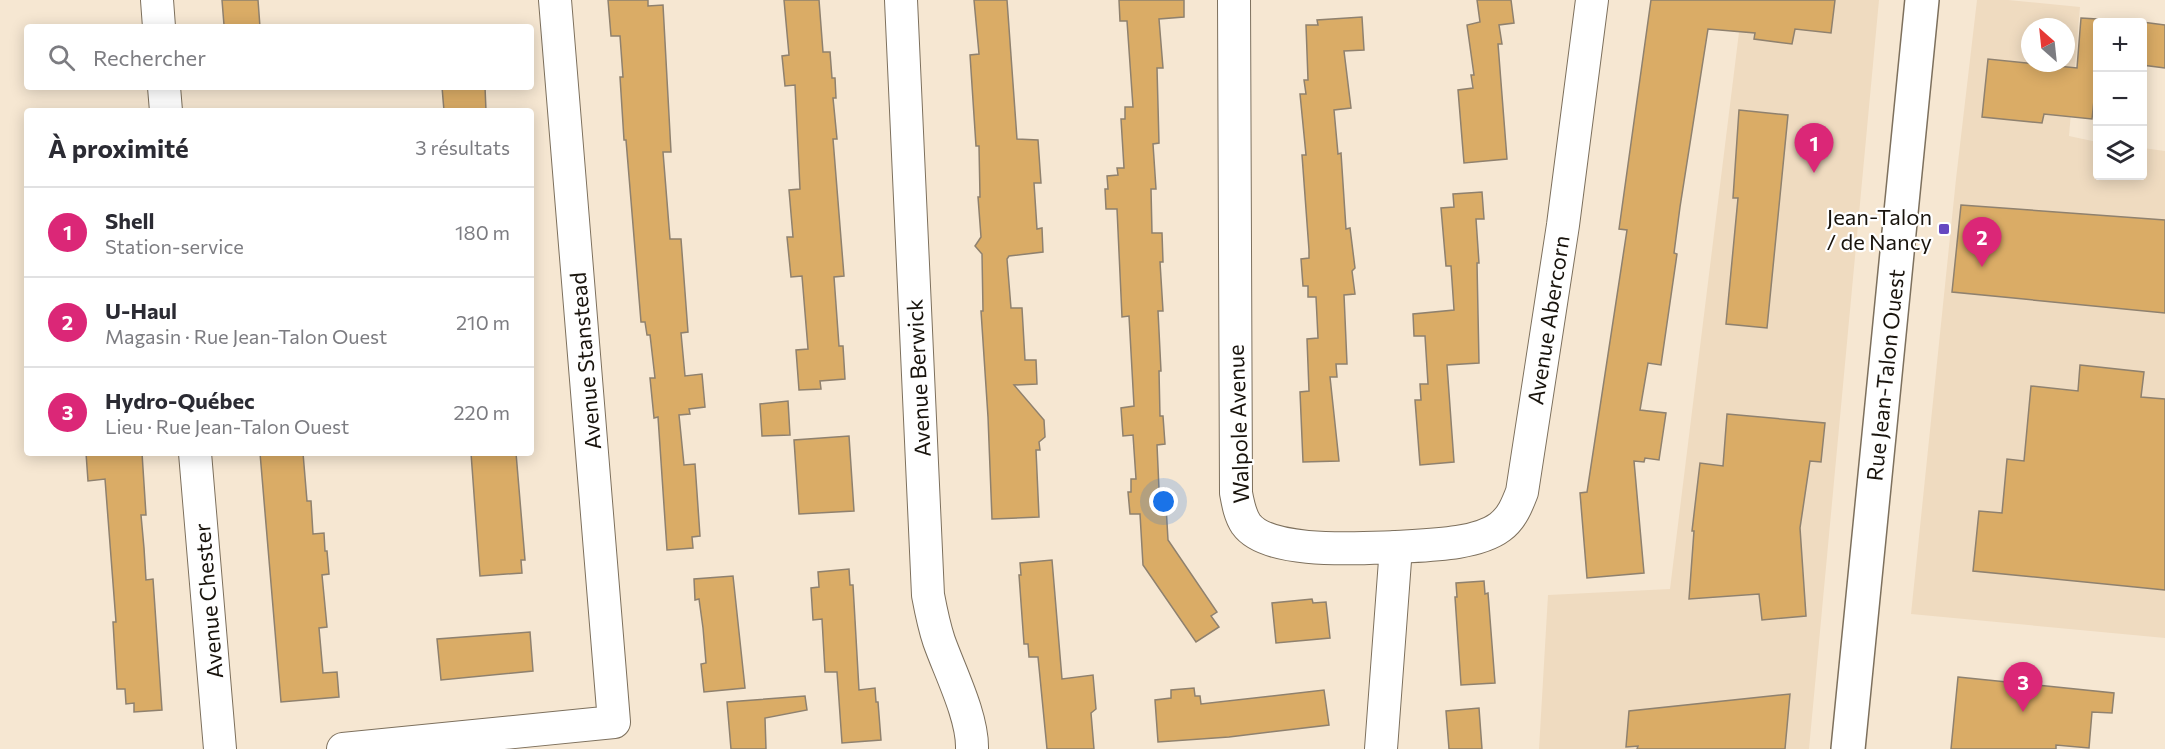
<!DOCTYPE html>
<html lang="fr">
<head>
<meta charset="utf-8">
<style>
	:root { --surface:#fff; --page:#f7f7f7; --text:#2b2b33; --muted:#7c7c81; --line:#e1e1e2; --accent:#db2777 }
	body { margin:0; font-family:Commissioner,sans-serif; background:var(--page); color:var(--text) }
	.controls { position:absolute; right:18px; top:18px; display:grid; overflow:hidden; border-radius:6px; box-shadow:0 3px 15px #0003 }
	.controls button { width:54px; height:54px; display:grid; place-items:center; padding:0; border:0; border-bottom:2px solid var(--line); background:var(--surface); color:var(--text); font:30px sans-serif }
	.compass { position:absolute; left:2021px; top:18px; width:54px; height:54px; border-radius:50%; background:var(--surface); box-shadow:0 3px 15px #0003; rotate:333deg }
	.you { position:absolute; left:1164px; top:502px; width:21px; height:21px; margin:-15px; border:4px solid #fff; border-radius:50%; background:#1a73e8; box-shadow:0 0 0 9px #1a73e833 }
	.badge { display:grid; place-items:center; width:39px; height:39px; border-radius:50%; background:var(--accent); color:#fff; font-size:20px; font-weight:700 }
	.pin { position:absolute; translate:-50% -50px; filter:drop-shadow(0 2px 3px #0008) }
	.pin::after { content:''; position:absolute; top:32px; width:21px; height:18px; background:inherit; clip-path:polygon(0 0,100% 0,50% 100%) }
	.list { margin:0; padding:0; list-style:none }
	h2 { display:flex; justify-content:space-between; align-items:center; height:78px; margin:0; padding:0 24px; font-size:26px }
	h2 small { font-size:20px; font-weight:400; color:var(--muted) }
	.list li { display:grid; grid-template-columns:39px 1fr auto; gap:18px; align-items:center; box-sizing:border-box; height:90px; padding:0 24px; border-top:2px solid var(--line) }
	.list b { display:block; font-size:22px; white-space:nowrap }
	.list p { margin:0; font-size:20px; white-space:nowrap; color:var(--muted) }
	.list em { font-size:20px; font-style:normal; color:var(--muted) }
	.icon { flex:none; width:33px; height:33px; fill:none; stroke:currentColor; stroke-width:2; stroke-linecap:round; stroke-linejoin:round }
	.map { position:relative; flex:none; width:2165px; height:749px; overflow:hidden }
	.search { position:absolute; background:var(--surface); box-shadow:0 3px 15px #0003; left:24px; top:24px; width:510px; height:66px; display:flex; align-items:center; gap:15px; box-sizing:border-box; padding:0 21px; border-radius:6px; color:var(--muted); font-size:22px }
	.panel { position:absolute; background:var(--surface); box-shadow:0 3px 15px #0003; left:24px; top:108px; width:510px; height:348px; border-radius:6px }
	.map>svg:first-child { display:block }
	.built { fill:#efdbc0; fill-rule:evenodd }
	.building { fill:#daac66; stroke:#8f816e; stroke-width:1.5 }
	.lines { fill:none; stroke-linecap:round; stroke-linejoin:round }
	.minor-casing { stroke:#7d705d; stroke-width:34 }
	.secondary-casing { stroke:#7d705d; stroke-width:36 }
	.minor { stroke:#fff; stroke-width:32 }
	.secondary { stroke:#fff; stroke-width:33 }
	.poi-dot { fill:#6648c1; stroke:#fff; stroke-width:2 }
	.labels { text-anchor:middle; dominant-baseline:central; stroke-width:4.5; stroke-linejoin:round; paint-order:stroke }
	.poi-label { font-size:22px; fill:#19140d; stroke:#fff; text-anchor:end }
	.street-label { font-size:22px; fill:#19140d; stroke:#fff }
</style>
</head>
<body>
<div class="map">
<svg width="2165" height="749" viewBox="0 0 2165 749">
	<rect width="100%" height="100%" fill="#f6e7d2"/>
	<!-- built -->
	<g class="built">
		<path d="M1743 0H1879L1809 749H1539L1548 595 1670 589Z"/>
		<path d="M1977 0H2008L2080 7 2069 136 2097 142 2098 176H2142L2143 148 2165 151V638L1911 614 1956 179ZM2030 27H2066V63H2030Z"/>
	</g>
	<!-- building -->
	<g class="building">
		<path d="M222 0H258L260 27H228L227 25H224Z"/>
		<path d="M608 0H648V6L663 5 671 152H663L670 239H681L688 332 681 333 685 376 702 374 705 407 689 409 690 414 679 415 684 465 695 464 700 536 692 537 693 548 667 550 658 417 654 418 650 378H655L650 335H647L645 322H641L626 140H624L620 77H623L620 36H611Z"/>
		<path d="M784 0H819L823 52H830L832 78H835L836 98H833L837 139H833L844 276 834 277 839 346H843L845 379 820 381 821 389 799 390 796 350 808 349 802 276 791 277 787 237H793L789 190 800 189 795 85 785 86 782 56 789 55Z"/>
		<path d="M974 0H1007L1017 139 1038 140 1041 183H1034L1037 229 1042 228 1043 252 1009 256 1007 259 1011 308H1022L1025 360H1036L1037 384 1014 385 1044 420 1045 437 1039 442 1040 450H1036L1039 517 992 519 988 417 981 311H983L982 254 975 246 981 237 978 197H980L979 146H976L970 55 979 54Z"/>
		<path d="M1119 0H1184V17L1159 19 1163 68H1157L1159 143 1153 144 1156 189H1151L1152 233H1162L1163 262H1160L1163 311H1158L1161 371H1159L1160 416H1163L1165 444 1157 445 1159 489 1165 488 1168 540 1217 612 1211 616 1219 627 1196 642 1143 565 1140 514H1130L1128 492H1131V479H1136L1133 435 1123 436 1121 408 1134 406 1129 316 1122 317 1117 209H1106L1105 189H1108L1107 176 1118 175 1117 168H1124L1121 119H1125V107H1133L1127 21H1120Z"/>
		<path d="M1477 0H1511L1514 23 1499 25 1502 44H1498L1507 159 1464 163 1458 90 1473 88 1471 75H1474L1467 25 1480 22Z"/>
		<path d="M1651 0H1835L1831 33 1795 29 1792 44 1754 39 1755 33 1708 29 1680 207 1674 253 1677 254 1661 365 1648 363 1640 410 1666 413 1659 460 1645 458 1644 462 1634 461 1644 573 1587 578 1580 493 1587 492 1627 230 1619 229Z"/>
		<path d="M1362 17 1364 50 1344 51 1351 108 1334 110 1338 154 1341 153 1346 229 1350 228 1355 268 1352 271 1355 294 1344 295 1347 364H1336L1337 377H1330L1339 461 1303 462 1300 392 1309 391 1307 339 1318 338 1316 297H1308V286H1303L1301 259 1309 258V250L1302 155H1306L1300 94H1306L1304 80H1308L1306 25H1318L1317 20Z"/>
		<path d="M2081 18 2097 19V100H2094L2092 119 2044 114 2042 123 1982 117 1988 59 2077 68Z"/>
		<path d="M2142 22 2165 25V68L2142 65Z"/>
		<path d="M442 87H485L486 111H444Z"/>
		<path d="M1739 110 1788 115 1767 328 1726 324 1738 198H1733Z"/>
		<path d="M1482 192 1484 219H1476L1479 263H1477L1479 363 1447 365 1454 462 1420 465 1415 400H1421L1420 384H1428L1425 336H1414L1413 314 1454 310 1451 266H1446L1441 208 1454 207 1453 194Z"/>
		<path d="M1961 205 2165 220V313L1952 292Z"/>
		<path d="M2080 365 2144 372 2141 397 2165 399V590L1973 571 1979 511 2002 513 2007 459 2024 461 2031 386 2078 391Z"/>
		<path d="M788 401 790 435 762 436 760 404Z"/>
		<path d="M1727 414 1825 423 1821 462 1810 461 1800 528 1806 616 1762 620 1759 594 1689 599 1694 531H1692L1700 463 1723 466Z"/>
		<path d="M849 436 854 511 799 514 794 440Z"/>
		<path d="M86 453H142L146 515H141L144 548 146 580 153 579 162 710 134 712V703L126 704 125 689H117L113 622H116L105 479 88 481Z"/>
		<path d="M260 453H303L307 501H311L313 534 324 533 325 551H327L329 574 322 575 327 627 319 628 323 673 337 672 339 697 281 702Z"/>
		<path d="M471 453H516L525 560H521L522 573 480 576Z"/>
		<path d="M1052 560 1062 679 1093 675 1096 709 1091 713 1094 749H1047L1038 657H1029L1028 644H1024L1019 575H1021L1020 563Z"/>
		<path d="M849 569 850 585H853L859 690 875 688 876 702H878L881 740 842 743 837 672H825L822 619 813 620 811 588 819 587 818 572Z"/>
		<path d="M733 576 745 688 704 692 701 664 706 663 703 628 699 599 695 600 694 579Z"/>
		<path d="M1484 581 1485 594 1488 593 1495 683 1461 685 1455 597H1457L1456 583Z"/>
		<path d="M1312 599 1313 603 1326 602 1330 638 1276 643 1272 603Z"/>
		<path d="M530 632 533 671 441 680 437 639Z"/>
		<path d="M1958 677 2114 693 2112 713 2092 712 2089 748 2056 745V749H1951Z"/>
		<path d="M1194 688 1195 696H1200L1201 704 1324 690 1329 725 1229 737 1158 742 1155 700 1171 698V690Z"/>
		<path d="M1790 694 1785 749H1637L1638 746 1626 747 1629 711Z"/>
		<path d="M805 696 807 710 765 718 766 749H731L727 702Z"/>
		<path d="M1479 708 1482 749H1449L1446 711Z"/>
	</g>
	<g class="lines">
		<defs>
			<g id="minor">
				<path d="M157 0 159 27"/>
				<path d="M901 0 928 595C931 611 934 626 939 641 950 672 973 717 972 749"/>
				<path d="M1234 0 1236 493C1238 504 1240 515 1246 524 1268 555 1361 548 1396 547L1381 749"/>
				<path d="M164 87 166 111"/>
				<path d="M195 453 220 749"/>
				<path d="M1396 547C1426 545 1476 545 1500 527 1512 518 1517 505 1522 492L1563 225 1592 0"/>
				<path d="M343 749 614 722 555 0"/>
			</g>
			<path id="secondary" d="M1848 749 1922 0"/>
		</defs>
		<!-- minor casing -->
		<use href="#minor" class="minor-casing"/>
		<!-- secondary casing -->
		<use href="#secondary" class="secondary-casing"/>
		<!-- minor -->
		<use href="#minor" class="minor"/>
		<!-- secondary -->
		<use href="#secondary" class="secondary"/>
	</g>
	<!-- markers -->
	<rect class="poi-dot" x="1938" y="223" width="12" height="12" rx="3"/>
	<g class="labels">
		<!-- poi labels -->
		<g class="poi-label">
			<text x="1932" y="216">Jean-Talon<tspan x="1932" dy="25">/ de Nancy</tspan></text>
		</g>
		<!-- street labels -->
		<g class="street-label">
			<text transform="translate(1548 320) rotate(-81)">Avenue Abercorn</text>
			<text transform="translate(585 361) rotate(-95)">Avenue Stanstead</text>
			<text transform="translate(1885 375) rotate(-84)">Rue Jean-Talon Ouest</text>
			<text transform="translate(918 378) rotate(-93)">Avenue Berwick</text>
			<text transform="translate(1238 424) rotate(-92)">Walpole Avenue</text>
			<text transform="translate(208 601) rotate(-95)">Avenue Chester</text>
		</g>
	</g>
</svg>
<div class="controls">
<button>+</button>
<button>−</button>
<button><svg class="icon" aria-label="layers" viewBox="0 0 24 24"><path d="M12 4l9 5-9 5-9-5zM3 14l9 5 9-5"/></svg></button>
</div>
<svg class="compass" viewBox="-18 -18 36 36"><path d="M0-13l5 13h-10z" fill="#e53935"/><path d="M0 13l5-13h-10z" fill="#7c7c81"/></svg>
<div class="you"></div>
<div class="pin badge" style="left:1814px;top:173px">1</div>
<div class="pin badge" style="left:1982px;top:267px">2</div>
<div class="pin badge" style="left:2023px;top:712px">3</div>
<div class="search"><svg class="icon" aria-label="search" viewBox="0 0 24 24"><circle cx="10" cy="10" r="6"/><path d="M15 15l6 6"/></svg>Rechercher</div>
<section class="panel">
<h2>À proximité<small>3 résultats</small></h2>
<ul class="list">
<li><span class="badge">1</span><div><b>Shell</b><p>Station-service</p></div><em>180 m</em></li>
<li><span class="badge">2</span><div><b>U-Haul</b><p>Magasin · Rue Jean-Talon Ouest</p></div><em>210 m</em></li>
<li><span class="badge">3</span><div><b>Hydro-Québec</b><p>Lieu · Rue Jean-Talon Ouest</p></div><em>220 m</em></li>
</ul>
</section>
</div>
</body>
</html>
